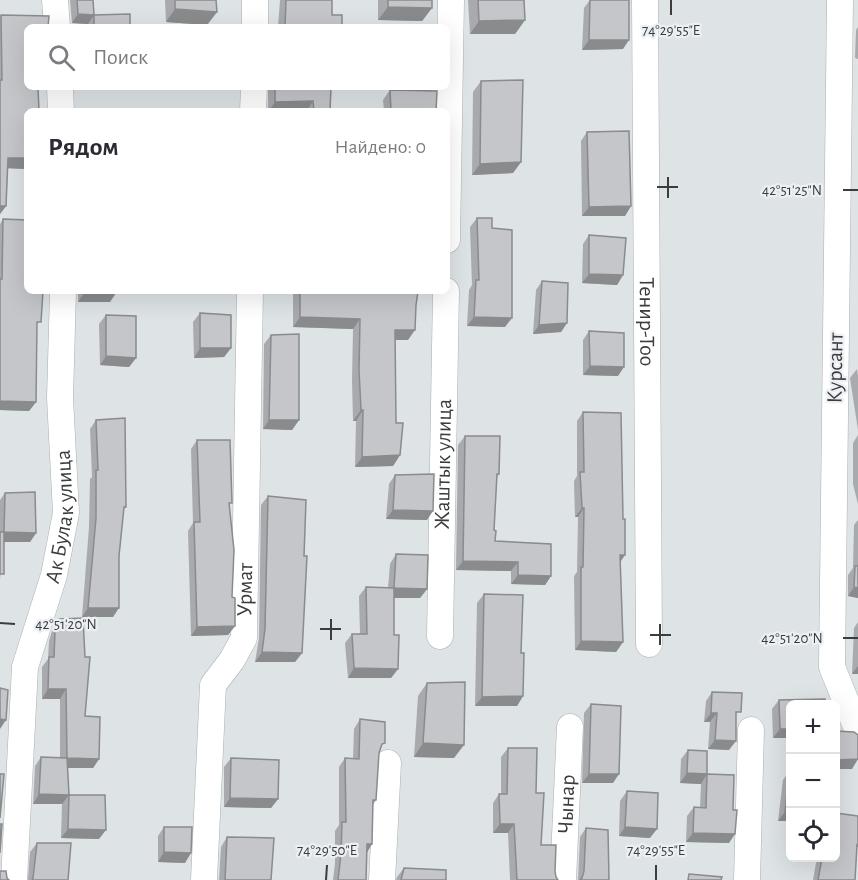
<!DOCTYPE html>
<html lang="ru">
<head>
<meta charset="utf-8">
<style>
	:root { --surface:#fff; --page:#f2f2f3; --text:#2b2b33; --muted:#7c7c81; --line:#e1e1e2 }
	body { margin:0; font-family:"Alegreya Sans",sans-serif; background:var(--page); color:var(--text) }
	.controls { position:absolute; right:18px; bottom:18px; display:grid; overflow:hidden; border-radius:9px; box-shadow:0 6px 24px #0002 }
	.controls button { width:54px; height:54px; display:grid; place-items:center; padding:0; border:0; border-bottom:2px solid var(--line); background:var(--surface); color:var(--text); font:30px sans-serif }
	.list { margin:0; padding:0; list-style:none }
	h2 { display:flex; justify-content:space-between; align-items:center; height:78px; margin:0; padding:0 24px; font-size:26px }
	h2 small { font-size:20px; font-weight:400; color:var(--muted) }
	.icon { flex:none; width:33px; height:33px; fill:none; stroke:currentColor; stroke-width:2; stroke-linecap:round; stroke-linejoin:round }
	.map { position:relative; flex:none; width:858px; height:880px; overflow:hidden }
	.search { position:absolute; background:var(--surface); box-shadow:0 6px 24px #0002; left:24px; top:24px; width:426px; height:66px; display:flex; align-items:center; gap:15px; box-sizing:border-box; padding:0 21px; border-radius:9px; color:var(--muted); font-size:22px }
	.panel { position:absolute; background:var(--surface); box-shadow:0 6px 24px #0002; left:24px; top:108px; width:426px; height:186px; border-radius:9px }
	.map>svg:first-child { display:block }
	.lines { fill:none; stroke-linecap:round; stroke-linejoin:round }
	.minor-casing { stroke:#aaafb2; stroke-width:27 }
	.minor { stroke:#fff; stroke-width:26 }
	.wall { fill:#a9aaae }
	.shaded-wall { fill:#898b8d }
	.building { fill:#c4c6ca; stroke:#898b8d; stroke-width:1.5 }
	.ticks { fill:none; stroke:#3a3c3d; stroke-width:2 }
	.labels { text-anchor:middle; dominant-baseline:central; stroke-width:4.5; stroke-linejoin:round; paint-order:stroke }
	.street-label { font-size:22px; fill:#3a3c3d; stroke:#ecf0f4 }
	.ticks-label { font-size:15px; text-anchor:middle; fill:#3a3c3d; stroke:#ecf0f4; stroke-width:4.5; stroke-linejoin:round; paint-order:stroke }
</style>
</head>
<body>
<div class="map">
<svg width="858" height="880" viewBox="0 0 858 880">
	<rect width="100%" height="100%" fill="#dee3e6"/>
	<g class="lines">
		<defs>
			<g id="minor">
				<path d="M55 0 57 27"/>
				<path id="s1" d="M645 0 649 644"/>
				<path d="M840 0 832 667 858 731"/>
				<path d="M255 27V0"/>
				<path d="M60 87 61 111"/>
				<path d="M253 111 254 87"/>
				<path d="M447 240 451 0"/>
				<path id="s2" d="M440 636 446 291"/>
				<path id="s3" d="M14 880 25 667 54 575 66 513 60 398 63 291"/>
				<path id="s4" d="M204 880 213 685 232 660 244 638 250 291"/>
				<path d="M382 880 388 763"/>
				<path id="s5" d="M563 880 570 727"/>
				<path d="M747 880 751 730"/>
			</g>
		</defs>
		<!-- minor casing -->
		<use href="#minor" class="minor-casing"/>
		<!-- minor -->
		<use href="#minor" class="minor"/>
	</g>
	<!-- wall -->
	<g class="wall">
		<path d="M70 0H93L94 15 130 27H88V24L72 23Z"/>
		<path d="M165 0H216L217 12 207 25 166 22Z"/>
		<path d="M280 0H332V15L342 27H278Z"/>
		<path d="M378 0H432V8L422 21 378 20Z"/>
		<path d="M468 0H524L525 20 515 34H470Z"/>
		<path d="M590 0 623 49 582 50 584 8Z"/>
		<path d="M1 15 27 111V169L8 168 6 206 0 214V17Z"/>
		<path d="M858 27V59L855 58 856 30Z"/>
		<path d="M481 81 521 162 513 173 472 175 473 92Z"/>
		<path d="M268 87H331L330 111H268Z"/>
		<path d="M390 90 436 111H384L383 100Z"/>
		<path d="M587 132 631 206 625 216H582L581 141Z"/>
		<path d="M477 218 492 228 505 327 467 326 469 290 472 285 470 227Z"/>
		<path d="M3 219 37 328 36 402 29 411 0 410V224Z"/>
		<path d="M589 235 623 275 617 285 582 283 583 244Z"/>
		<path d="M542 281 567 323 561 332 533 334 536 290Z"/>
		<path d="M78 291H116L110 302H78Z"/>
		<path d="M293 291H418L408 340H395L396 423 400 455 393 466 355 467 356 421H353L352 380 353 329 293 327Z"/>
		<path d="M200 313 231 348 224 357 194 358 193 322Z"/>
		<path d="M106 315 136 358 129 367 100 365 99 324Z"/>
		<path d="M589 331 618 376 583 375V340Z"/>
		<path d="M271 335 299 420 292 430 263 429 264 344Z"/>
		<path d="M857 369 858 376V430L850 378Z"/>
		<path d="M583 412 620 563 623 642 616 652 575 650 574 576 577 572 578 517H575L574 481 577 476V421Z"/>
		<path d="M96 420 126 507 124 509 113 617H82L89 527 90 479 92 477 90 429Z"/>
		<path d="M858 435V504L853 484V443Z"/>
		<path d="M465 436 499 474 497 478 494 530 495 541 551 576 545 585 511 584V571L456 570 458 445Z"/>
		<path d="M197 440 229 507 232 597 235 626 228 635 191 636 188 531 193 523 191 449Z"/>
		<path d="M395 475 427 520 386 519 389 484Z"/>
		<path d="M5 493 36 533 30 542H4L0 579V500Z"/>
		<path d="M268 496 304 556 302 653 295 662H255L259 638 261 505Z"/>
		<path d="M858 520V598L848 596V575L853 568 854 525Z"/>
		<path d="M396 554 427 589 420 598H394V635L398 669 391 678H348L345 643 352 634H360L359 596 366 587 388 588 390 564Z"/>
		<path d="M484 594 521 653 523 696 517 706H475L477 603Z"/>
		<path d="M59 619 85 716 99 759 93 768H67L69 795 99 839 61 838 62 804H33L35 766 41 757 60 758V699H42V667L48 659 49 641 53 628Z"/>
		<path d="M858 622V674H852L854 628Z"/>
		<path d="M427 683 454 758 414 757 418 696Z"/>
		<path d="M712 692 736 719 729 750 708 749 710 722H704L706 701Z"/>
		<path d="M779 700 790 738H773L772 709Z"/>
		<path d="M591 704 613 783H582L584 713Z"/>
		<path d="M360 719 381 749 379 753 376 800 373 805 372 844 367 852 366 880H333L335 864V831L339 825V767L345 758H353L354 729Z"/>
		<path d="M508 748 536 793 541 845 555 871 556 877 558 880H510L508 833H493V803L499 794H501V757Z"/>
		<path d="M688 750 707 774 729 843 686 842 687 816 694 807 700 808 701 784 680 783 681 759Z"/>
		<path d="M231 758 278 799 271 808 224 807V767Z"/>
		<path d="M789 771 790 821H778L783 780Z"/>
		<path d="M627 791 650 838 619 836 620 801Z"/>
		<path d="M164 827 185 863 158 862V836Z"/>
		<path d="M586 828 609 880H578L580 837Z"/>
		<path d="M227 837 271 880H219L221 847Z"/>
		<path d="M37 843 68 880H28L30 852Z"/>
		<path d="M857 849 855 880H813L816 863 819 858H836Z"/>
		<path d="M404 868 446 880H396L397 877Z"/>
	</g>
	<!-- shaded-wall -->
	<g class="shaded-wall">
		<path d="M388 7 432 8 422 21 378 20Z"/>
		<path d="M175 9 217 12 207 25 166 22Z"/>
		<path d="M78 14 94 15 88 24 72 23Z"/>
		<path d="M525 20 515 34H470L479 21Z"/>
		<path d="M589 40H629L623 49 582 50Z"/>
		<path d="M313 101 307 111H269L275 102Z"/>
		<path d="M8 158H27V169L1 168Z"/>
		<path d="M521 162 513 173 472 175 480 164Z"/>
		<path d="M0 206H6L0 214Z"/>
		<path d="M631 206 625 216H582L589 207Z"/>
		<path d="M589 274 623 275 617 285 582 283Z"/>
		<path d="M84 293H116L110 302H78Z"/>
		<path d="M300 317 360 319 353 329 293 327Z"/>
		<path d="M474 317 512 318 505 327 467 326Z"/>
		<path d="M567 323 561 332 533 334 539 325Z"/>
		<path d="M395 330H415L408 340H388Z"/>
		<path d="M200 348H231L224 357 194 358Z"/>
		<path d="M106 356 136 358 129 367 100 365Z"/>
		<path d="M590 366 624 367 618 376 583 375Z"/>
		<path d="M0 401 36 402 29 411 0 410Z"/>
		<path d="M361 410H363L356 421H353Z"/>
		<path d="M269 420H299L292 430 263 429Z"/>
		<path d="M400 455 393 466 355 467 362 457Z"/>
		<path d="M582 508H584L578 517H575Z"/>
		<path d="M393 510 433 511 427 520 386 519Z"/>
		<path d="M4 532 36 533 30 542H0Z"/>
		<path d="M620 555H625L619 564Z"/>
		<path d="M463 561 518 562 511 571 456 570Z"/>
		<path d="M518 575 551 576 545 585 511 584Z"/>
		<path d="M854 587 858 588V598L848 596Z"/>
		<path d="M394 588 427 589 420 598H388Z"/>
		<path d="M88 608H119L113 617H82Z"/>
		<path d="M235 626 228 635 191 636 197 627Z"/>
		<path d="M581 641 623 642 616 652 575 650Z"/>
		<path d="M262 652 302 653 295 662H255Z"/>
		<path d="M858 666V674H852Z"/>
		<path d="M354 668 398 669 391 678H348Z"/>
		<path d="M48 689H66L60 699H42Z"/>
		<path d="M523 696 517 706H475L482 697Z"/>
		<path d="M711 713H717L710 722H704Z"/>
		<path d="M0 719 6 720 0 729Z"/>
		<path d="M780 729H790V738H773Z"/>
		<path d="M715 740 736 741 729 750 708 749Z"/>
		<path d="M423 743 464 745 454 758 414 757Z"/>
		<path d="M67 758 99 759 93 768H61Z"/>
		<path d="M858 759 852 769H836V760Z"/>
		<path d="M687 773 707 774 701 784 680 783Z"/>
		<path d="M589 774H619L613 783H582Z"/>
		<path d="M39 794 69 795 62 804H33Z"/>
		<path d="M230 798 278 799 271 808 224 807Z"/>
		<path d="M785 812H790V821H778Z"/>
		<path d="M500 824H514L508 833H493Z"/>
		<path d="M625 827 657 829 650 838 619 836Z"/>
		<path d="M68 829 106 830 99 839 61 838Z"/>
		<path d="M693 833 735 834 729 843 686 842Z"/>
		<path d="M367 844H372L366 854Z"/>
		<path d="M164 852 191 853 185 863 158 862Z"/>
	</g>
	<!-- building -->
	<g class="building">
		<path d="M77 0H93L94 15 78 14Z"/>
		<path d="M175 0H216L217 12 175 9Z"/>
		<path d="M286 0H332V15H342V27H285Z"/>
		<path d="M388 0H432V8L388 7Z"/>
		<path d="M478 0H524L525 20 479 21Z"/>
		<path d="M590 0H629V40H589Z"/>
		<path d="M130 14V27H94V15Z"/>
		<path d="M1 15 49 16 48 27H27V87H38L39 111H27V158H8L6 206H0V80H2Z"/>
		<path d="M523 80 521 162 480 164 481 81Z"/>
		<path d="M275 87H331L330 111H314L313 101 275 102Z"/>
		<path d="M390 90 437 91 436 111H391Z"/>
		<path d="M629 131 631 206 589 207 587 132Z"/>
		<path d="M477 218H492V228L512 230V318L474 317 476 280H479Z"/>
		<path d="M3 219 27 220V291H43L41 322H37L36 402 0 401V279H2Z"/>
		<path d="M589 235 626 238 623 275 589 274Z"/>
		<path d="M542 281 568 283 567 323 539 325Z"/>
		<rect x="84" y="291" width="32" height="2"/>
		<path d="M300 291H418L416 305 415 330H395L396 423H403L400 455 362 457 363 410H361L359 370 360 319 300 317Z"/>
		<path d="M200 313 231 315V348H200Z"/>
		<path d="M106 315 136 316V358L106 356Z"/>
		<path d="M589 331 624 333V367L590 366Z"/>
		<path d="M299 334V420H269L271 335Z"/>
		<path d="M583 412 621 413 623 519H625V555H620L623 642 581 641V567H583L584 508H582L580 472H584Z"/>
		<path d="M125 418 126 507H124L119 556V608H88L96 518V470H98L96 420Z"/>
		<path d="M465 436H500L499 474H497L494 530 496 531 495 541 551 544V576L518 575V562L463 561Z"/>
		<path d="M197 440H230L232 503H229L234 550 232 597 235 598V626L197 627 194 522H200Z"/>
		<path d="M434 474 433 511 393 510 395 475Z"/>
		<path d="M35 492 36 533 4 532 5 493Z"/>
		<path d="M268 496 306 500 304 556H307L302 653 262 652 265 629Z"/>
		<rect x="0" y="532" width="4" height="42"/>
		<path d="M396 554 428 555 427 589 394 588Z"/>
		<path d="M855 566H858V588L854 587Z"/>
		<path d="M366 587 394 588V635H399L398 669 354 668 352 634H367Z"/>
		<path d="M484 594 523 595 521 653H524L523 696 482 697Z"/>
		<path d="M83 618 85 657H90L85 716 100 717 99 759 67 758 66 689H48L49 657H54L55 632 59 619Z"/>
		<path d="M465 682 464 745 423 743 427 683Z"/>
		<path d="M0 688 8 690 6 720 0 719Z"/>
		<path d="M712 692 742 693 741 712H736V741L715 740 717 713H711Z"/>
		<path d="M825 699V705H790V729H780L779 700Z"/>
		<path d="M591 704 621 706 619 774H589Z"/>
		<path d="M360 719 385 722V743L382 744 379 753 376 800H373L372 844H367L366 880H338L341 854 342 822H346L345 758 359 759Z"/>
		<path d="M836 731 854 732 858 735V759L836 760Z"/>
		<path d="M508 748H537L536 793H544L541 845H556L555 871 556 877 558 880H517L514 824H500L499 794H507Z"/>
		<path d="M688 750 707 751V774L687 773Z"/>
		<path d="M41 757 67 758 69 795 39 794Z"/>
		<path d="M231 758 279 760 278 799 230 798Z"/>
		<path d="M789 771H790V812H785Z"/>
		<path d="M0 774H4L0 818Z"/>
		<path d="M707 774 734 775 733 810H737L735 834 693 833 694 807 706 808Z"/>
		<path d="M627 791 658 793 657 829 625 827Z"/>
		<path d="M69 795H105L106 830 68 829Z"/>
		<path d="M836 813 858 816V846L857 845 855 880H818L822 858H836Z"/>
		<path d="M0 824H2L0 853Z"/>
		<path d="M164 827H192L191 853 164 852Z"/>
		<path d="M586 828 608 830 609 880H580L582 878 584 871Z"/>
		<path d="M227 837 274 838 271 880H225Z"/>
		<path d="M37 843H71L68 880H32L33 878Z"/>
		<path d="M404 868 446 870V880H401Z"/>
		<path d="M0 871H6L7 878 9 880H0Z"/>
		<path d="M689 874 722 877 721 880H688Z"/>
	</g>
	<!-- ticks -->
	<path class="ticks" d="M671 15V0M657 187H678M843 190H858M668 198V177M0 623 15 624M320 629H341M650 635H671M843 638H858M331 640V619M660 645V624M326 880 327 865M656 880V865"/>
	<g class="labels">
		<!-- street labels -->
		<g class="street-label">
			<text stroke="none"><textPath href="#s1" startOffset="322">Тенир-Тоо</textPath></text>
			<text transform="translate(835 368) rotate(-89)">Курсант</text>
			<text stroke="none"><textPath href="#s2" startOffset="172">Жаштык улица</textPath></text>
			<text stroke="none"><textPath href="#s3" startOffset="369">Ак Булак улица</textPath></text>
			<text stroke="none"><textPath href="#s4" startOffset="300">Урмат</textPath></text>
			<text stroke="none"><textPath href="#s5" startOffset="76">Чынар</textPath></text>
		</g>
	</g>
	<g class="ticks-label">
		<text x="671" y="35">74°29'55"E</text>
		<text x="792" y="195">42°51'25"N</text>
		<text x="66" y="629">42°51'20"N</text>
		<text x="792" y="643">42°51'20"N</text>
		<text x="327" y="855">74°29'50"E</text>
		<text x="656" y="855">74°29'55"E</text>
	</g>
</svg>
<div class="controls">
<button>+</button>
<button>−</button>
<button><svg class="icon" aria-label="locate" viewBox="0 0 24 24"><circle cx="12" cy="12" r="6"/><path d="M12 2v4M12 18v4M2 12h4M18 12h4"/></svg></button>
</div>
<div class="search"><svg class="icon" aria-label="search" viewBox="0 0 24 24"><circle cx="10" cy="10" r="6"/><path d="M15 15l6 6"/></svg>Поиск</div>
<section class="panel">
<h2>Рядом<small>Найдено: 0</small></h2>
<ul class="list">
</ul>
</section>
</div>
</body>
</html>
